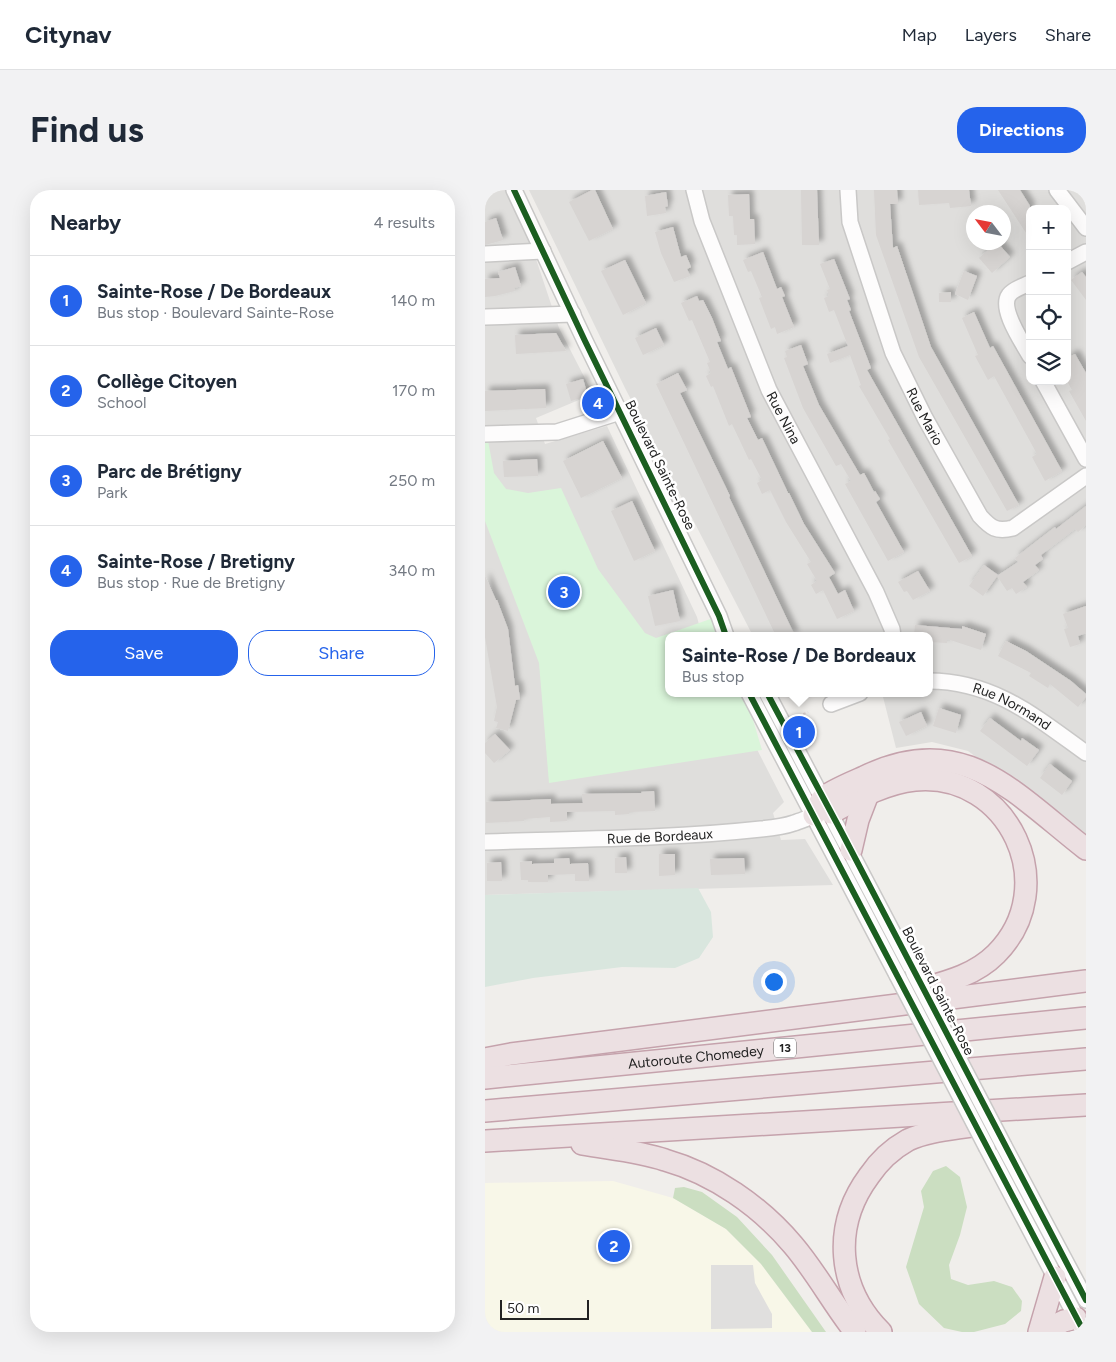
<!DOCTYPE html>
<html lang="en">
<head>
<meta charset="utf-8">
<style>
	:root { --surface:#fff; --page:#f2f2f3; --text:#1f2937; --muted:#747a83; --line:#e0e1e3; --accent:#2563eb }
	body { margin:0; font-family:Figtree,sans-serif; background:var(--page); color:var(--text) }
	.controls { position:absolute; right:15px; top:15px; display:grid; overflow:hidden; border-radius:10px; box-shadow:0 5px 20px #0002 }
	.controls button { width:45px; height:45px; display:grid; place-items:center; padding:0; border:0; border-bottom:1px solid var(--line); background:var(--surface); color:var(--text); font:25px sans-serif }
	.compass { position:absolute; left:481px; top:15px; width:45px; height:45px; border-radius:50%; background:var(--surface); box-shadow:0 5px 20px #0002; rotate:302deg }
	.scale { position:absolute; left:15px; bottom:12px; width:89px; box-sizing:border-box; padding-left:5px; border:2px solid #222; border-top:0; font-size:14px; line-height:18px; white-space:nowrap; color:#222; -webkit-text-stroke:4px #fff; paint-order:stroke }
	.you { position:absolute; left:288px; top:791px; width:18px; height:18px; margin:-12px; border:4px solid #fff; border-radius:50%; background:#1a73e8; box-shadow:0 0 0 8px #1a73e833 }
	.badge { display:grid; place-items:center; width:32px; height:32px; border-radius:50%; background:var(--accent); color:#fff; font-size:16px; font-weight:700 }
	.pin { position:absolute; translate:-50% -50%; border:2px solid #fff; box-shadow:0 1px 5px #0006 }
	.popup { position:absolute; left:180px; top:442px; width:268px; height:65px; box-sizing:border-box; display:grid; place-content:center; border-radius:10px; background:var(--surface); filter:drop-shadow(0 1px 4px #0005); font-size:16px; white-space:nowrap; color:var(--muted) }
	.popup b { font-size:19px; color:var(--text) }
	.popup::after { content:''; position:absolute; left:50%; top:100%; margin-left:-10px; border:10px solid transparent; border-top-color:var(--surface) }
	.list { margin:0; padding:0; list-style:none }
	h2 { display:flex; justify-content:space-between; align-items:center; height:65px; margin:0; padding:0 20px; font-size:21px }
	h2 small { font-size:16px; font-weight:400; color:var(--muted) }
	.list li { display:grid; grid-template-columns:32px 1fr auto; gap:15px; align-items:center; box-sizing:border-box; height:90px; padding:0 20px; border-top:1px solid var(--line) }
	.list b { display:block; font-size:19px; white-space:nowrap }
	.list p { margin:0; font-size:16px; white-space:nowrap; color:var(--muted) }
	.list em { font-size:16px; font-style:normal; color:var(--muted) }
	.actions { display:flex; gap:10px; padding:15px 20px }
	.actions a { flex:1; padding:11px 0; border:1px solid var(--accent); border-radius:20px; text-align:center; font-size:18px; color:var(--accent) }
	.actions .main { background:var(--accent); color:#fff }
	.icon { flex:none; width:28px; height:28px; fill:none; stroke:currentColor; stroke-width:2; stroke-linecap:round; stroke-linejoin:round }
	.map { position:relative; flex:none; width:601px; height:1142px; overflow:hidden; border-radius:20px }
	header { display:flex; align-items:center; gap:30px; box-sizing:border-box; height:70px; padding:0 25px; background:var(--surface); border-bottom:1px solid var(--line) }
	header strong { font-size:24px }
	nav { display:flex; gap:28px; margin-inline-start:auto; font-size:18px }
	.intro { display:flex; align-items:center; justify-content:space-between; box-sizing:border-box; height:120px; padding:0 30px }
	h1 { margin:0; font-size:35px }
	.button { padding:12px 22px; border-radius:20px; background:var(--accent); color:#fff; font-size:18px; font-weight:700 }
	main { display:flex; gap:30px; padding:0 30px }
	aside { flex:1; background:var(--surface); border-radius:20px; box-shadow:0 5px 20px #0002 }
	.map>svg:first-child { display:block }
	.residential { fill:#dfdedc; fill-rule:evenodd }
	.education { fill:#f8f7e8 }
	.forest { fill:#cbdec1 }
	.wetland { fill:#d9e6de }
	.park { fill:#daf5da }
	.parking { fill:#e0dfde }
	.building { fill:#d7d4d2; filter:url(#shadow) }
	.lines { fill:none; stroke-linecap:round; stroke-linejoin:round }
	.minor-casing { stroke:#c9c8c7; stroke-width:18 }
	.highway-casing { stroke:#c5a2ac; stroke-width:24 }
	.path { stroke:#dccecd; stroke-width:2; stroke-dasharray:2.5 2.5; stroke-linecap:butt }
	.minor { stroke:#fdfcfc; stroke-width:15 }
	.highway { stroke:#ece0e2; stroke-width:21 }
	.minor-bridge-casing { stroke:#c9c8c7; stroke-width:18; stroke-linecap:butt }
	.minor-bridge { stroke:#fdfcfc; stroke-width:15 }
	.cycleway-casing { stroke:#fff; stroke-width:9 }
	.cycleway { stroke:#1b5e20; stroke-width:6 }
	.labels { text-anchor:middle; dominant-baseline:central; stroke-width:5; stroke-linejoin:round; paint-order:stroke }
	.shield { fill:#fff; stroke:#646464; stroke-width:1 }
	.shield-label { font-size:12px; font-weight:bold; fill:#222 }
	.street-label { font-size:14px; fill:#222; stroke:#fff }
</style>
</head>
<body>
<header>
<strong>Citynav</strong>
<nav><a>Map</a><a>Layers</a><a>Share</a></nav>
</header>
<div class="intro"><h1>Find us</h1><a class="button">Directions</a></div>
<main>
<aside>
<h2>Nearby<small>4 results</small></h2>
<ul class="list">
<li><span class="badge">1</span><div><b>Sainte-Rose / De Bordeaux</b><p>Bus stop · Boulevard Sainte-Rose</p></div><em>140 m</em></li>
<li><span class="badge">2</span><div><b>Collège Citoyen</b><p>School</p></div><em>170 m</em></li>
<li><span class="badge">3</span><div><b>Parc de Brétigny</b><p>Park</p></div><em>250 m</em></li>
<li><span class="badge">4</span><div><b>Sainte-Rose / Bretigny</b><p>Bus stop · Rue de Bretigny</p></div><em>340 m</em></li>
</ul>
<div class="actions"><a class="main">Save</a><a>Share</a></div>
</aside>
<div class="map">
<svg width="601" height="1142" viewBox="0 0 601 1142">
	<defs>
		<filter id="shadow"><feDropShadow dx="4.5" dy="-4.5" stdDeviation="2.5" flood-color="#0004"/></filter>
	</defs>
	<rect width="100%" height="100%" fill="#f0eeeb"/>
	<!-- residential -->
	<g class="residential">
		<path d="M0 0H28L74 138 108 204 51 228 60 254 122 236 212 427 217 446H184V503H243L299 612 288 623 296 650 320 649 348 695 0 705Z"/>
		<path d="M44 0H601V648L483 561 447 552 411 558 397 503H444V446H268L140 198ZM545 19H582V191H545ZM488 22H518V52H488Z"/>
	</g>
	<!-- education -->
	<path class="education" d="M128 991 188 1008 241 1039 276 1074 327 1142H0V993Z"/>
	<!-- forest -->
	<g class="forest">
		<path d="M461 976 475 987 482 1017 475 1045 464 1075 466 1089 483 1095 509 1091 527 1097 537 1111 536 1121 520 1134 489 1142H477L459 1138 434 1114 421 1077 439 1017 436 1001 448 981Z"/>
		<path d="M199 997 217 1002 252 1027 287 1065 341 1142H327L276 1074 241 1039 188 1008 190 998Z"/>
	</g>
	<!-- wetland -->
	<path class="wetland" d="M213 698 226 722 228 747 214 768 190 778 137 777 48 788 0 797V705Z"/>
	<!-- park -->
	<path class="park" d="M0 244 2 245 9 283 21 299 43 303 76 298 113 379 160 443 171 448 234 426 241 446H184V503H260L277 560 64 593 54 473 0 331Z"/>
	<!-- parking -->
	<path class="parking" d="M226 1075H268L270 1093 287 1124V1138L226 1139Z"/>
	<!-- building -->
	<g class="building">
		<path d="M107 0H110L128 39 104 51 84 12Z"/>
		<path d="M316 0H332L334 55H317Z"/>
		<path d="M389 0H412L413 14H405L408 58 412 56 446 157 534 315 522 321 434 167 391 45Z"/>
		<path d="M433 0H484L486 16 465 18 464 13 434 15Z"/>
		<path d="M513 0H535L545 16V49Z"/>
		<path d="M181 2 183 16 180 17 181 23 162 26 160 6Z"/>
		<path d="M264 4 265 29H269L270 54 252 55V45H249L248 26H244L243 5Z"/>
		<path d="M11 28 18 50 0 55V32Z"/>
		<path d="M188 37 196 67 201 65 206 77 202 79 205 86 189 92 176 63 170 42Z"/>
		<path d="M512 52 525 67 507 83 494 68Z"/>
		<path d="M278 62 292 99 296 97 300 106 297 107 309 137 292 144 290 137 286 139 274 108 277 107 266 81 263 82 258 70Z"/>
		<path d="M349 69 365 109 362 110 366 120 364 121 386 178 382 180 487 366 474 373 403 250 405 249 374 196 376 195 365 165 345 173 342 164 363 156 349 120 344 122 339 108 344 106 342 100 345 99 335 74Z"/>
		<path d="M140 70 161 113 138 125 116 81Z"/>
		<path d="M30 77 36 96 29 98 30 101 10 106 0 107V89L15 88 13 82Z"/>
		<path d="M479 81 492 86 483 110 470 104Z"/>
		<path d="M597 82 601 87V110L586 90Z"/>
		<path d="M466 102V112H454V103Z"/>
		<path d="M212 106 214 111 218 110 227 128 236 151 232 152 243 179 246 177 266 227 262 228 273 250 277 248 303 303H304L319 334 350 383 344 387 353 404 360 400 369 421 352 429 338 400 331 404 326 395 332 391 322 374 326 372 301 332 285 300 277 304 272 293 277 290 266 269 264 270 247 234 244 236 228 196 226 197 221 186 226 183 222 173 225 172 207 130 204 131 196 113Z"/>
		<path d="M489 122 505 158 508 156 577 281 560 291 547 267 552 264 509 186 503 190 490 166 493 165 477 128Z"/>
		<path d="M171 138 179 155 158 165 150 148Z"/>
		<path d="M71 143 81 161 31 164 30 145Z"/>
		<path d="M316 155 323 174 318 176 334 215 375 285 379 283 389 302 390 301 395 309 391 312 419 362 403 371 360 294 366 291 356 274 351 276 318 218 299 168 302 167 300 161Z"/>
		<path d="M590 164 601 183V231L584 201 587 200 582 191V168Z"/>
		<path d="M193 183 202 200 195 203 245 306 244 307 310 446H291L171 194Z"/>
		<path d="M98 189 103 206 86 211 81 194Z"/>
		<path d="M60 199 61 218 0 221V201Z"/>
		<path d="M118 251 137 288 96 308 78 271Z"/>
		<path d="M52 269 53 286 19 287 18 271Z"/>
		<path d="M147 311 170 361 149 371 126 321Z"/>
		<path d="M601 316V335L593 342 590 339 556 365 558 369 550 375 554 380 538 392 542 397 531 404 527 398 522 401 512 386 533 372 530 368 553 350 570 337 571 339Z"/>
		<path d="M499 375 513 385 498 406 484 396Z"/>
		<path d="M433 381 445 401 428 410 422 401 419 402 413 392Z"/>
		<path d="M0 386 11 410H12L23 439 30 496 33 495 35 509 31 510 23 541 11 538 13 532 9 531 12 517 0 447Z"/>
		<path d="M188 400 195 431 170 436 163 406Z"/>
		<path d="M601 416V443L593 446 595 454 585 457 579 439 583 438 578 424Z"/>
		<path d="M430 435 477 439V436L501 444 496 460 462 449V453L444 452V446H429Z"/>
		<path d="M521 451 541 461 586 491 601 504V507L593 517 565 494 563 498 544 486 546 483 513 466Z"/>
		<path d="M454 518 476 525 471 543 448 536Z"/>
		<path d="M436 522 442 536 421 546 414 532Z"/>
		<path d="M505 528 536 551 537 548 554 560 542 576 495 541Z"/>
		<path d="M10 544 25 560 9 573 0 563V553Z"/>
		<path d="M565 574 587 591 577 605 555 588Z"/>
		<path d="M169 601 170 621 144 622V624L130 625V621L82 622V631L65 632V627L39 629V631L1 633V612L66 609V614L98 613 97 604 157 603 156 602Z"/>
		<path d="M174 664H190V685L174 686Z"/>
		<path d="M141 667 142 683H130V668Z"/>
		<path d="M84 668 85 674 103 673 104 691H90V684L63 685V692H43V690H36L35 672 47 671V674L69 673V669Z"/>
		<path d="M259 668 260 684 226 685 225 669Z"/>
		<path d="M16 672 17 691H2V673Z"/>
	</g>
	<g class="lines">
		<defs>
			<g id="minor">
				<path d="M29 0 100 151 234 426 241 446"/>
				<path id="s1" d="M209 0 217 31 284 200 391 402 407 439 408 446"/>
				<path id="s2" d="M363 0 365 32 408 163 440 228 495 326C506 338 511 342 528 338L601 286"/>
				<path d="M572 0 601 38"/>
				<path d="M0 64 58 61"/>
				<path d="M582 72 601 62"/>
				<path d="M545 93C539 96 528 99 524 105 514 119 538 153 545 166"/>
				<path d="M0 127 88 124"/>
				<path d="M558 191 601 269"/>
				<path d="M0 244 72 242 135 222"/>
				<path id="s3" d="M444 491C509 491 551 527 601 563"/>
				<path d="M264 503 412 785"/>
				<path d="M282 503 429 783"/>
				<path d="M346 514 375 503"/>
				<path id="s4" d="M0 652C92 649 184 649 276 639 287 638 298 637 309 633 319 630 328 625 338 624"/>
				<path d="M519 956 601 1110"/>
				<path d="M502 958 599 1142"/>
			</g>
			<g id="highway">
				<path d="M346 623C372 609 400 593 430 590 524 581 578 697 511 764 488 787 457 793 426 802"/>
				<path d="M329 625C331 620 334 612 338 608 343 602 370 591 379 587 477 538 529 603 601 659"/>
				<path d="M366 660 373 630 383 604"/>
				<path d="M0 869 26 864 601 791"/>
				<path id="s5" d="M0 888 601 828"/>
				<path d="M0 921 601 869"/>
				<path d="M0 951 601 915"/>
				<path d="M97 954C125 959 153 961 180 970 229 984 275 1016 308 1055 331 1082 348 1114 370 1142"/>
				<path d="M396 1142C352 1098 347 1036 384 986 394 971 407 959 423 950 447 939 477 939 502 933"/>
				<path d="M554 1142 570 1087"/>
				<path d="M556 1142 579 1131 591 1128"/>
			</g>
		</defs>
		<!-- minor casing -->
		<use href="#minor" class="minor-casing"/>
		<!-- highway casing -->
		<use href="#highway" class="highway-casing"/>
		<!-- path -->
		<path class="path" d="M309 528 323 522"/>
		<!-- minor -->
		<use href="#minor" class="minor"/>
		<!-- highway -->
		<use href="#highway" class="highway"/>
		<defs>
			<g id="minor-bridge">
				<path d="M429 783 519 956"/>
				<path d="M412 785 502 958"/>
			</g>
		</defs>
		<!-- minor-bridge casing -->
		<use href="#minor-bridge" class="minor-bridge-casing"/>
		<!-- minor-bridge -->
		<use href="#minor-bridge" class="minor-bridge"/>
		<defs>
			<g id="cycleway">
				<path d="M29 0 100 151 234 426 241 446"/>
				<path d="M264 503 599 1142"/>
				<path d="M282 503 356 641 601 1110"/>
			</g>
		</defs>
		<!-- cycleway casing -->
		<use href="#cycleway" class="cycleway-casing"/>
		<!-- cycleway -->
		<use href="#cycleway" class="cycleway"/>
	</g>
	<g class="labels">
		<!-- shield labels -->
		<rect class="shield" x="289" y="848.5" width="22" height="19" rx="4"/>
		<g class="shield-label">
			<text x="300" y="858">13</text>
		</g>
		<!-- street labels -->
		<g class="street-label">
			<text stroke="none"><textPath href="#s1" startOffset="245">Rue Nina</textPath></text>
			<text stroke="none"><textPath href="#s2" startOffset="241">Rue Mario</textPath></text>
			<text transform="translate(175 275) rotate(64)">Boulevard Sainte-Rose</text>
			<text stroke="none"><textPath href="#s3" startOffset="88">Rue Normand</textPath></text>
			<text stroke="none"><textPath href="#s4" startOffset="175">Rue de Bordeaux</textPath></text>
			<text transform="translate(453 801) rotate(63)">Boulevard Sainte-Rose</text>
			<text stroke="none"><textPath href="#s5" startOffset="212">Autoroute Chomedey</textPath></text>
		</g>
	</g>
</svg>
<div class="controls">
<button>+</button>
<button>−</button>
<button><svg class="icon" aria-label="locate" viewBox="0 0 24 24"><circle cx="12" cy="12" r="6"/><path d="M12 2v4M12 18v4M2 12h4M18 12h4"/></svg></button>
<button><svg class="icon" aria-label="layers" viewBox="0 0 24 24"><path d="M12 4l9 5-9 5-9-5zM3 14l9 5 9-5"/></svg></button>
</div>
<svg class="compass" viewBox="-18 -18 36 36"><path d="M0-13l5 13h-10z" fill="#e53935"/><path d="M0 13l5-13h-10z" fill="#747a83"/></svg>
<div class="scale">50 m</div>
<div class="you"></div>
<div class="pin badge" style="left:314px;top:542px">1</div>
<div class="popup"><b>Sainte-Rose / De Bordeaux</b>Bus stop</div>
<div class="pin badge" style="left:129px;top:1056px">2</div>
<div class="pin badge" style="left:79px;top:402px">3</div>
<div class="pin badge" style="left:113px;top:213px">4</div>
</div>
</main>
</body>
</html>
